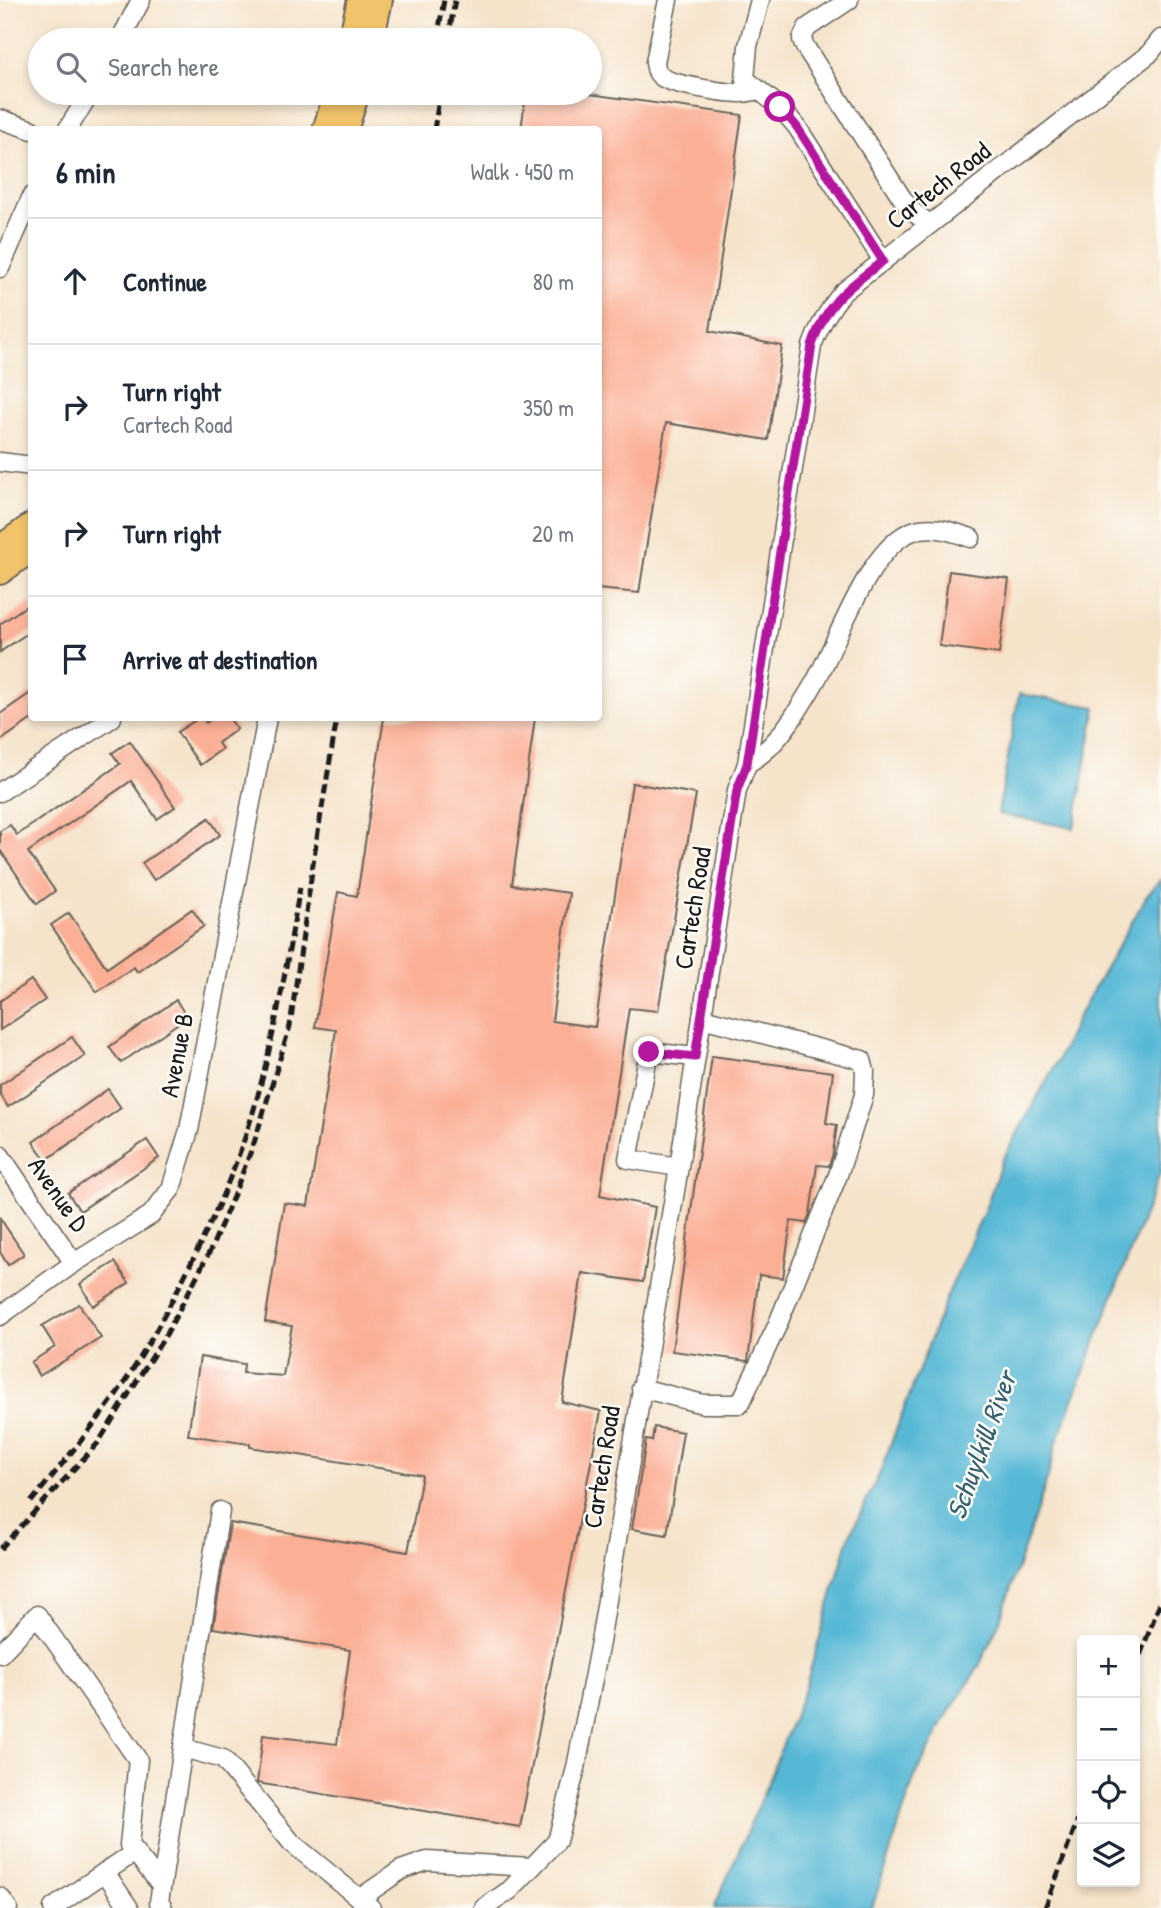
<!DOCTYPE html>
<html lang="en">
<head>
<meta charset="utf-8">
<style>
	:root { --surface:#fff; --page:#f6f6f7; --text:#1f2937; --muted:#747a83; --line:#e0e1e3 }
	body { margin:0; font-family:"Patrick Hand",sans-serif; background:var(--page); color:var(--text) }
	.controls { position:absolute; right:21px; bottom:21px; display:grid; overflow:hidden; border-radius:7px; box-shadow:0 4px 10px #0003 }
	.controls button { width:63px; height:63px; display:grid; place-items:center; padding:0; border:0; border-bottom:2px solid var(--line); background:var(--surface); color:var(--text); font:35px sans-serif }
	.stop { position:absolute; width:21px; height:21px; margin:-16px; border:5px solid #b5179e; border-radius:50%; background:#fff }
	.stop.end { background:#b5179e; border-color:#fff; box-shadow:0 2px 7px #0008 }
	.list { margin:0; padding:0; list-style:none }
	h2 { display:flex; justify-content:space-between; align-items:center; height:91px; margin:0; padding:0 28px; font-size:30px }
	h2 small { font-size:23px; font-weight:400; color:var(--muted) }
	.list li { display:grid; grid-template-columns:46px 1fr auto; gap:21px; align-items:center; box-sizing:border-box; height:126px; padding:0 28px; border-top:2px solid var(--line) }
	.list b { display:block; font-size:26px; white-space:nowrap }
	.list p { margin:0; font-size:23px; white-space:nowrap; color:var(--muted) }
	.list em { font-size:23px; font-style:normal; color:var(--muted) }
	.icon { flex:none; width:38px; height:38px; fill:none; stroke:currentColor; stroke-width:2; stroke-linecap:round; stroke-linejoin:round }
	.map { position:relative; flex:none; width:1161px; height:1908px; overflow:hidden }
	.search { position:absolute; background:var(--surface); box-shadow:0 4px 10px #0003; left:28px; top:28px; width:574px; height:77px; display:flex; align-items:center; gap:18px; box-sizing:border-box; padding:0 24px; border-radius:38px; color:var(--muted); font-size:26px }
	.panel { position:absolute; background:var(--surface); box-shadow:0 4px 10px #0003; left:28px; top:126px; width:574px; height:595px; border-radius:7px }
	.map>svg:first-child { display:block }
	.water { fill:#57b8d5; stroke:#3a6a78; stroke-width:2 }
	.building { fill:#fbaf95 }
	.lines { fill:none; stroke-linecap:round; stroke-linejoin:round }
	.minor-casing { stroke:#686259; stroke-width:21 }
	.highway-casing { stroke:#686259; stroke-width:28 }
	.minor { stroke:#fff; stroke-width:18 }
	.highway { stroke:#f1c36a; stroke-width:24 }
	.rail { stroke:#1c1c1c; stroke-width:5; stroke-dasharray:10 5; stroke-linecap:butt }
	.route { stroke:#b5179e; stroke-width:9 }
	.labels { text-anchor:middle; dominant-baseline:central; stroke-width:5; stroke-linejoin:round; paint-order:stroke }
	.street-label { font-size:26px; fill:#1c1c1c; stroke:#fdfcf7 }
	.water-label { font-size:28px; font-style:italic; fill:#37626f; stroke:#fdfcf7 }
</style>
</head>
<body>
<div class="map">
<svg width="1161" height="1908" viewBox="0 0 1161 1908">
	<rect width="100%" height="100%" fill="#fdfcf7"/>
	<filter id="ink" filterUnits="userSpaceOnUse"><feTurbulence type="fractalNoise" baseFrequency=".0143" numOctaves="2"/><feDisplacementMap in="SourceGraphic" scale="14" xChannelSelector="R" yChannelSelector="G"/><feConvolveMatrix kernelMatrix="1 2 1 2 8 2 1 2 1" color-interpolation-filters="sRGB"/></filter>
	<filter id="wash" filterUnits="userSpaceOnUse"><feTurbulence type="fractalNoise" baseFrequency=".00686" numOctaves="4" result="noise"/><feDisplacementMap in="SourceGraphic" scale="28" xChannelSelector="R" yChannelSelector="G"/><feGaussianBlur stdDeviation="1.57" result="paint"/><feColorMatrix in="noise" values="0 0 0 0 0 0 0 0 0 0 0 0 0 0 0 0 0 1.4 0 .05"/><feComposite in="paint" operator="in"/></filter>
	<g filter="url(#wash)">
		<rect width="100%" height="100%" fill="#f5e3ca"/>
		<!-- water -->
		<g class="water">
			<path d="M1019 694 1096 707 1074 828 998 814Z"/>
			<path d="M1161 879V1171L1055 1447 1048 1477 998 1626 979 1666 946 1717 914 1779 872 1908H714L763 1795 805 1688 849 1537 879 1475 945 1301 986 1207 1002 1161 1058 1060 1076 1020 1146 897Z"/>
		</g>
		<g id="blocks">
			<!-- building -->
			<g class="building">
				<path d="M526 93H582L742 115 710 331 782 346 768 440 666 423 639 593 598 589V130H521Z"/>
				<path d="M949 571 1009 579 999 654 939 646Z"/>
				<path d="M32 602V630L0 652V624Z"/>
				<path d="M32 692V719L0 741V714Z"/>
				<path d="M199 718H202L206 723 213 718H229L237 729 218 743 222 749 200 765 177 732Z"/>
				<path d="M384 718H535L512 885 569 893 552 1021 595 1027 632 783 696 794 658 1011 629 1008 600 1195 655 1207 643 1282 582 1273 562 1402 601 1411 520 1827 257 1783 263 1735 337 1744 350 1650 213 1628 230 1523 408 1552 422 1475 250 1447V1444L188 1435 200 1357 244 1364 243 1373 283 1376 292 1326 265 1322 284 1203 308 1206 336 1030 315 1027 338 892 357 896Z"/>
				<path d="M130 741 175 807 157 819 131 781 28 852 55 891 37 904 0 850V831L10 825 17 835 120 764 112 753Z"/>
				<path d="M209 818 220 835 154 880 142 863Z"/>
				<path d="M192 909 204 926 137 972 134 967 97 992 51 925 69 913 107 968Z"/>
				<path d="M31 980 45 1000 0 1030V1001Z"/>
				<path d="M176 1000 187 1017 121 1063 109 1047Z"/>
				<path d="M72 1037 85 1056 8 1107 0 1094V1085Z"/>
				<path d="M712 1056 833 1072 826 1123 837 1125 833 1153 829 1166 817 1165 810 1214 806 1223 791 1221 783 1278 759 1275 748 1361 672 1351Z"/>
				<path d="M108 1089 121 1108 46 1160 33 1142Z"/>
				<path d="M147 1140 159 1158 80 1211 68 1193Z"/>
				<path d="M0 1218 24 1254 8 1265 0 1252Z"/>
				<path d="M115 1262 129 1283 93 1306 80 1284Z"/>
				<path d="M79 1304 101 1338 39 1376 31 1362 55 1347 42 1326Z"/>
				<path d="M654 1427 683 1432 667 1535 632 1529 646 1440 652 1441Z"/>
			</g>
		</g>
	</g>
	<g filter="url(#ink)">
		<use href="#blocks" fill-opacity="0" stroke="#686259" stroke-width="2"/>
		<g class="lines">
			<defs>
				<g id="minor">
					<path d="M668 0 655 62C656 68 656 73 662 77 672 85 726 93 740 93 746 93 751 92 757 90"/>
					<path d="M760 0 748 46 745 79 780 107 797 127 883 261"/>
					<path d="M849 0 807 28 802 39 804 45 902 198 913 212 930 224"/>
					<path d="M120 40 141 0"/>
					<path d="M0 119 32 130"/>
					<path d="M67 130 90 93"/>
					<path d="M0 268 32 196"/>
					<path d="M0 462 32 466"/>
					<path d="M747 764C753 760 759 756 764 752 784 735 802 704 815 682 838 642 869 546 913 531 933 524 953 532 971 538"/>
					<path d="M0 792 112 718"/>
					<path d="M0 1155 74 1263"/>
					<path d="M679 1167 628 1159 649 1052 695 1057"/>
					<path d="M0 1316 74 1263 151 1215 171 1189 189 1130 267 718"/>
					<path d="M641 1388 703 1404H740L777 1326 838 1175 864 1095 865 1071 862 1060 702 1018"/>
					<path d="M0 1654 37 1615 138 1760 129 1845 161 1885"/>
					<path d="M183 1748 220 1511"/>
					<path d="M0 1897 8 1908"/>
					<path d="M359 1899 401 1870 427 1861 532 1867"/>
					<path d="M53 1908 105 1872"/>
					<path d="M129 1908 105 1872 135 1852"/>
					<path d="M163 1908 159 1902 183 1748 223 1759 292 1843 371 1908"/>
					<path d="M484 1908 510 1890 557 1841 576 1768 600 1642 679 1167 737 790 747 764 812 346C819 325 829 309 843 292L1149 54 1161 39"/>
				</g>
				<g id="highway">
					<path d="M351 40 360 0"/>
					<path d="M371 40 380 0"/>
					<path d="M325 130 337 93"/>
					<path d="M345 130 357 93"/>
					<path d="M0 548 32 525"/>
					<path d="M0 572 32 549"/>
				</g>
			</defs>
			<!-- minor casing -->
			<use href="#minor" class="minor-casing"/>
			<!-- highway casing -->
			<use href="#highway" class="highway-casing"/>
			<!-- minor -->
			<use href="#minor" class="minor"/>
			<!-- highway -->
			<use href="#highway" class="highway"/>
			<!-- rail -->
			<g class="rail">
				<path d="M437 40 444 0"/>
				<path d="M448 40 455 0"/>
				<path d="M434 130 440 93"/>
				<path d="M31 1502C59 1468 87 1434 113 1399 141 1360 164 1317 185 1275 212 1222 237 1167 254 1109 275 1036 287 962 300 887"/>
				<path d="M0 1549 98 1443 167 1333 211 1249 235 1192 254 1143 290 1026 315 850 337 718"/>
				<path d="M1135 1669 1161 1600"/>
				<path d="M1045 1908 1082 1809"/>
			</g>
		</g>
	</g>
	<g class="lines" filter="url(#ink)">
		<!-- route -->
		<path class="route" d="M649 1052 695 1057 737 790 747 764 812 345C827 301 848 288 883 261L797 127 780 107"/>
	</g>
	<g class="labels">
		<!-- street labels -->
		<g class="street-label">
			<text transform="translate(938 185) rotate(-38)">Cartech Road</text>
			<text transform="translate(692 908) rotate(-81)">Cartech Road</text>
			<text transform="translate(176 1055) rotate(-79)">Avenue B</text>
			<text transform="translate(59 1194) rotate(55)">Avenue D</text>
			<text transform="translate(601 1467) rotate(-81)">Cartech Road</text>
		</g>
		<!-- water labels -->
		<g class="water-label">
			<text transform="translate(981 1445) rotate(-70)">Schuylkill River</text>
		</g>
	</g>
</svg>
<div class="controls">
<button>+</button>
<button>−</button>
<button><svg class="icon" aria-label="locate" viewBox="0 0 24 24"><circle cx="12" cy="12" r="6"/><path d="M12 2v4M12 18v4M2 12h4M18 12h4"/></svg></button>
<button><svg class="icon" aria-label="layers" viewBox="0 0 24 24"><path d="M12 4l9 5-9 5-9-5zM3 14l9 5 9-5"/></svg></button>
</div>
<div class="stop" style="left:780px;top:107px"></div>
<div class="stop end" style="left:649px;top:1052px"></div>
<div class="search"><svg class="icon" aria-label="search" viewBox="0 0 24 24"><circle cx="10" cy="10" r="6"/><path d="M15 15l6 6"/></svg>Search here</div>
<section class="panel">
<h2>6 min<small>Walk · 450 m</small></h2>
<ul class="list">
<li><svg class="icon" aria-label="ahead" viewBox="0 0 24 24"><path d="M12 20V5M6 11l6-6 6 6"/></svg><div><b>Continue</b></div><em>80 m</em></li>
<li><svg class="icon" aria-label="right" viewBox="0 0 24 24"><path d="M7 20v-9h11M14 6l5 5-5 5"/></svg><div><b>Turn right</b><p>Cartech Road</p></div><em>350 m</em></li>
<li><svg class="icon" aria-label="right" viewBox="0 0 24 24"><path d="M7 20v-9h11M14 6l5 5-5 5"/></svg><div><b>Turn right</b></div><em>20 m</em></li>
<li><svg class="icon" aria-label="arrive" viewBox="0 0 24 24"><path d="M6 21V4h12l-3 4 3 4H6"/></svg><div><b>Arrive at destination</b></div></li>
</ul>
</section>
</div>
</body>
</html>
